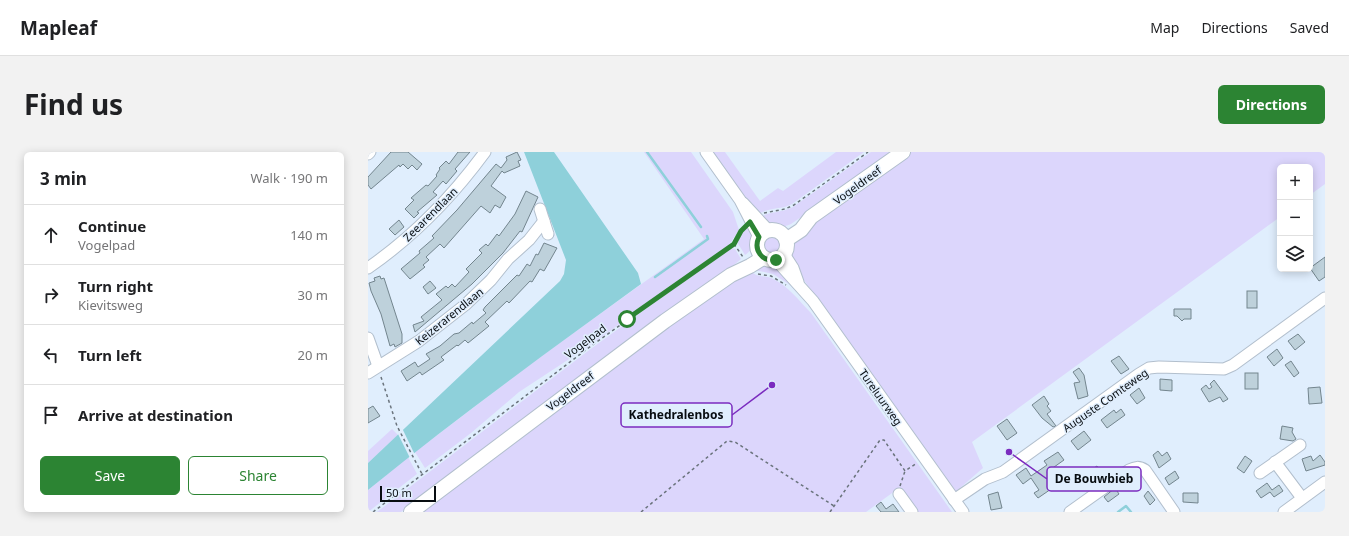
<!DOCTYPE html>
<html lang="en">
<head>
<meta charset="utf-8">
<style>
	:root { --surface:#fff; --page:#f2f2f2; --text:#202124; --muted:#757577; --line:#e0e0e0; --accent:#2c8433 }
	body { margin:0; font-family:"Noto Sans",sans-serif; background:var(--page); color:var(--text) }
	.controls { position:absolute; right:12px; top:12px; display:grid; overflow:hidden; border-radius:6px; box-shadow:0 2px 10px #0003 }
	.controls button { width:36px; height:36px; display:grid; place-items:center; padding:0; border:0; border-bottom:1px solid var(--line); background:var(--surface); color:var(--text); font:20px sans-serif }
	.scale { position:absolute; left:12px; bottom:10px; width:56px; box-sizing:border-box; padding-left:4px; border:2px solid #080d11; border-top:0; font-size:11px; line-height:14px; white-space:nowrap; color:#080d11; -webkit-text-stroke:3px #e0eefd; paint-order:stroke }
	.stop { position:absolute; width:12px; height:12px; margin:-9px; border:3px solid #2c8433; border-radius:50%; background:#fff }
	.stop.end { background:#2c8433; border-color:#fff; box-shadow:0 1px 4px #0008 }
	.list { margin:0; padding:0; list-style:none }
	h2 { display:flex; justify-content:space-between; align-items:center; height:52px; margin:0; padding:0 16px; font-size:17px }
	h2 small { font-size:13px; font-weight:400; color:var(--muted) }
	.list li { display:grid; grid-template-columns:26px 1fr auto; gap:12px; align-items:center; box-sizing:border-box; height:60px; padding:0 16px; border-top:1px solid var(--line) }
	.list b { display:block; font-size:15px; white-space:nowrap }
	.list p { margin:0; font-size:13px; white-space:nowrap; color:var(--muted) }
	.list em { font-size:13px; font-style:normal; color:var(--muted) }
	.actions { display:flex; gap:8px; padding:12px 16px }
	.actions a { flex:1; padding:9px 0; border:1px solid var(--accent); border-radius:6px; text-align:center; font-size:14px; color:var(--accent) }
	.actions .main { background:var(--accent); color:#fff }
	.icon { flex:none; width:22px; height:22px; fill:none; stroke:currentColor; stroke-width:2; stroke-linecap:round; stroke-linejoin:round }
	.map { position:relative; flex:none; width:957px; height:360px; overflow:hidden; border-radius:6px }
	header { display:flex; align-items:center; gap:24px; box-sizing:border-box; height:56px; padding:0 20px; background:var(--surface); border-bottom:1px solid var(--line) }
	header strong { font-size:19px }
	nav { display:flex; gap:22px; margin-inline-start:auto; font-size:14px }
	.intro { display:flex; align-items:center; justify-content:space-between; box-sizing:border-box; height:96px; padding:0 24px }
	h1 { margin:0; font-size:28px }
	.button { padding:10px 18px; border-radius:6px; background:var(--accent); color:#fff; font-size:14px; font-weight:700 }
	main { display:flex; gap:24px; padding:0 24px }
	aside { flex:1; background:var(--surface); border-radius:6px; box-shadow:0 2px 10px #0003 }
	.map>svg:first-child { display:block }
	.green { fill:#dcd6fc }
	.water { fill:#8ed0da }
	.pier { fill:#e0eefd }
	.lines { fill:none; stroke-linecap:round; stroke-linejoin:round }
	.stream { stroke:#8ed0da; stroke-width:2.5 }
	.building { fill:#bed1db; stroke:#73858e }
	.minor-casing { stroke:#b2bfcd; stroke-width:13 }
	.major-casing { stroke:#b2bfcd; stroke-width:16 }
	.path { stroke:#6a737c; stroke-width:1.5; stroke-dasharray:3 3; stroke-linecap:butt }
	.minor { stroke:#fff; stroke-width:11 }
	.major { stroke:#fff; stroke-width:14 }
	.route { stroke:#2c8433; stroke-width:5 }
	.labels { text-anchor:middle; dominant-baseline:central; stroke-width:3; stroke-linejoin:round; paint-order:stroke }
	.street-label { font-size:11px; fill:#080d11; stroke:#e0eefd }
	.leader { fill:none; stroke:#7b2cbf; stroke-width:1.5 }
	.callout-dot { fill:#7b2cbf; stroke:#e0eefd; stroke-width:1.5 }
	.callout { fill:#e0eefd; stroke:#7b2cbf; stroke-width:1.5 }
	.callout-label { font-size:12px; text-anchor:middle; font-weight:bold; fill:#080d11 }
</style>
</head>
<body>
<header>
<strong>Mapleaf</strong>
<nav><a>Map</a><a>Directions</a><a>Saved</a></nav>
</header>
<div class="intro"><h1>Find us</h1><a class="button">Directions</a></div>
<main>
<aside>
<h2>3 min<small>Walk · 190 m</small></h2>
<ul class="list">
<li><svg class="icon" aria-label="ahead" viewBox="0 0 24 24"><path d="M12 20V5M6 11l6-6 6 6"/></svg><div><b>Continue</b><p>Vogelpad</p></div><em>140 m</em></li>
<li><svg class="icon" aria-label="right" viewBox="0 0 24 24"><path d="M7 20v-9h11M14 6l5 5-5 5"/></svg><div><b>Turn right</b><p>Kievitsweg</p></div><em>30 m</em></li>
<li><svg class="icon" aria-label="left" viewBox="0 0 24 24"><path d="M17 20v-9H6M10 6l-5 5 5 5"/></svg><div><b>Turn left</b></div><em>20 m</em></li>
<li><svg class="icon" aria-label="arrive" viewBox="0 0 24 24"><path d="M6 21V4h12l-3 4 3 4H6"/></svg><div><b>Arrive at destination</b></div></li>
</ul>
<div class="actions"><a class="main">Save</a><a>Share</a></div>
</aside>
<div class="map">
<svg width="957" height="360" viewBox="0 0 957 360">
	<rect width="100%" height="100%" fill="#e0eefd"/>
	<!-- green -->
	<g class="green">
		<path d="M276 0H323L365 60 371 78 361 93 221 194 151 240 103 281 57 316 47 300 164 211 336 87Z"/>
		<path d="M342 0H357L392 49 410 36 415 39 468 0H496L424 52C413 58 401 55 391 62L367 35Z"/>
		<path d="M503 0H528L423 72C410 78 403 75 393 65 402 59 414 61 425 55Z"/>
		<path d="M540 0H957V32L942 43V15H912V65L604 290 615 316 592 336 594 339 590 340 585 339 454 155 422 107C420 98 422 91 427 85Z"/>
		<path d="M381 73C386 84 389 95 377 103L369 90 375 79Z"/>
		<circle cx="404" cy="93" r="8"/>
		<path d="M362 96 367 97 373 107 353 124 94 313 33 360H9L224 196Z"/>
		<path d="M397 110 405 112 427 136 405 122 387 118Z"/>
		<path d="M381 117C388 126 394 123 403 126 421 134 430 148 443 161L584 360H549L531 336 498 360H49L253 206Z"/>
		<path d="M24 277 30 283 0 311V299Z"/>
		<path d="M40 305 49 322 0 360V338Z"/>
	</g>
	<!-- water -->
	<path class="water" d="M156 0H186L270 121 273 132C181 199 88 266 0 338V311L192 129 196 122 198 108Z"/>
	<!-- pier -->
	<path class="pier" d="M34 276 47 303 42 306 29 280Z"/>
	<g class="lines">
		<!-- stream -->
		<g class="stream">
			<path d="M279 0 333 75"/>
			<path d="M287 125 340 87 339 84"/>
			<path d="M750 360 758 354 763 360"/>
		</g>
	</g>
	<!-- building -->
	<g class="building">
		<path d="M23 0H40L54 12 49 18 44 13 40 17 35 12 32 15 31 13 3 37 0 33V25Z"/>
		<path d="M90 0H102L87 17 89 19 78 32 75 29 65 40 69 43 49 60 51 61 46 66 37 57 46 48 43 46 58 33 60 34 69 24 68 23 72 17 71 16 78 9 81 12Z"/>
		<path d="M149 0 153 8 150 9 152 14 136 21 134 19 123 34 138 45 132 56 127 53 122 61 113 54 76 96 72 92 58 105 61 108 55 113 57 115 42 127 33 117 52 101 51 99 66 86 64 84 89 58 128 12 133 16 139 8 138 5Z"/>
		<path d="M158 39 170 45 154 80 152 79 135 101 104 132 47 180 45 173 56 169 53 165 74 148 68 142 78 134 80 136 84 132 87 135 101 120 98 117 114 101 111 98 118 92 120 94 129 82 131 84 147 62Z"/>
		<path d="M31 68 36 75 27 83 21 77Z"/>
		<path d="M176 91 189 96 176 119 172 117 164 130 162 129 141 151 139 149 117 170 121 174 100 191 97 188 90 194 89 193 73 205 76 208 54 223 52 220 39 229 33 219 47 210 50 215 62 207 58 202 72 194 86 182 91 181 104 170 105 172 118 161 115 158 117 155 149 123 151 124 159 112 162 114 168 102 170 103Z"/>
		<path d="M957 105V125L951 129 942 116Z"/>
		<path d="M12 124 13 127 16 126 34 182V191L27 195 26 192 22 194 13 162 3 139 1 131 7 129 6 126Z"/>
		<path d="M62 129 68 136 60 142 55 135Z"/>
		<rect x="879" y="139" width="10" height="17"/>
		<path d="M806 157H823V167H816L814 169 809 164H806Z"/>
		<path d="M930 182 937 190 927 198 920 189Z"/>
		<path d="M909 197 915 206 906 214 899 205Z"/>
		<path d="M751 204 761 217 753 222 743 209Z"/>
		<path d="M923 209 931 221 926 225 917 213Z"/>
		<path d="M711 216 716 223 720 244 710 247 706 231 712 230 705 220Z"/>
		<rect x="877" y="221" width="13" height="16"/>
		<path d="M792 227 804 228V239L792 238Z"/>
		<path d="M846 228 860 247 855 250 852 245 841 250 833 237 838 233 841 237 844 235 842 232Z"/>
		<path d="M952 235 954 251 941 252 940 236Z"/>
		<path d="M771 236 777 246 769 252 762 243Z"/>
		<path d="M676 244 681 252 679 254 683 259 679 262 688 274 685 275 674 266 664 253Z"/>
		<path d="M5 254 12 264 0 271V257Z"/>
		<path d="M753 257 757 263 739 276 733 268 746 258 748 261Z"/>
		<path d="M639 267 649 281 639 288 629 274Z"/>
		<path d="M914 274 925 276 924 280 928 287 925 289 912 287Z"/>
		<path d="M716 279 723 288 710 298 703 289Z"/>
		<path d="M790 299 794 304 799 300 803 307 791 316 785 303Z"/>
		<path d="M690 300 696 308 679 320 681 323 679 325 686 335 670 346 666 341 671 338 663 326 655 332 648 323 658 316 663 324 679 313 676 309Z"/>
		<path d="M952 303 957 310V313L938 319 934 307 943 304 945 309Z"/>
		<path d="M877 304 884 309 876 321 869 316Z"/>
		<path d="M729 314 735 323 728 328 721 319Z"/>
		<path d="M807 319 811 326 801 333 797 326Z"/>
		<path d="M899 331 904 338 911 333 915 339 906 345 902 340 893 346 888 339Z"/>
		<path d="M747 336 751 342 740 350 736 345Z"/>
		<path d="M780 339 787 348 782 353 776 344Z"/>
		<path d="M630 340 634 356 623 358 620 343Z"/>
		<path d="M815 341H830V351L815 350Z"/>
		<path d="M513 350 518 357 525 352 531 360H513L508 354Z"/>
	</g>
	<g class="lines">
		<defs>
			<g id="minor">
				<path d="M338 0 372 48 391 85"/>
				<path d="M0 2 2 0"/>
				<path d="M375 51 401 79"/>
				<path d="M172 57 180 82"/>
				<path d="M416 102 425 116 430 130"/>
				<path d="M408 108 445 149 595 360"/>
				<path d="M0 116C46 84 84 45 117 0"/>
				<path d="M0 186 10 214"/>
				<path d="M0 221 51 189 97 153 123 128 140 107 161 88 176 69"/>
				<path d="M907 310 934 346"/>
				<path d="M892 321 932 293"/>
				<path d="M531 342 544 360"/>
				<path d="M586 348 617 327 635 320 771 222 781 216 791 215 856 217 865 213 957 146"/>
				<path d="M702 360 761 318C767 315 771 314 777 318L806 360"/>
				<path d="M916 360 957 330"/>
			</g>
			<g id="major">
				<circle cx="404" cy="93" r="15"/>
				<path d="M418 88 433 78 443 65 535 0"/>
				<path d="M43 360 297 169 363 123 382 114 395 106"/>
			</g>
		</defs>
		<!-- minor casing -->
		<use href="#minor" class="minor-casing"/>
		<!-- major casing -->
		<use href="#major" class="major-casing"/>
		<!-- path -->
		<g class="path">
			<path d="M396 61 417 57 426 53 500 0"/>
			<path d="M366 92 375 105"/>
			<path d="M390 122 403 124 418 133"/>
			<path d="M13 225 29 274 54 322"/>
			<path d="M532 334 537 319"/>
			<path d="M5 360 223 194 366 92 377 75"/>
			<path d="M273 360 359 289 367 290 466 354"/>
			<path d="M462 360 512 288H516L537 319 549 311"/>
		</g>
		<!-- minor -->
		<use href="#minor" class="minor"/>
		<!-- major -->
		<use href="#major" class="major"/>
	</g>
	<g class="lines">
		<!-- route -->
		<path class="route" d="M259 167 366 92 373 79 382 70 391 85C385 98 394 110 408 108"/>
	</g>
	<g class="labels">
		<!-- street labels -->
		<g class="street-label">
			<text transform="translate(489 33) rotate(-36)">Vogeldreef</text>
			<text transform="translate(62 62) rotate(-45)">Zeearendlaan</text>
			<text transform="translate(81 164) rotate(-39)">Keizerarendlaan</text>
			<text transform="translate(217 189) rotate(-37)">Vogelpad</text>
			<text transform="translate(202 239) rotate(-37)">Vogeldreef</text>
			<text transform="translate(513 245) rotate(55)">Tureluurweg</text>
			<text transform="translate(737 248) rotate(-35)">Auguste Comteweg</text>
		</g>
	</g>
	<!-- callouts -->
	<path class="leader" d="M404 233L364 263M641 300L679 327"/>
	<g class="callout-dot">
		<circle cx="404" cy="233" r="4"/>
		<circle cx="641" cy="300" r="4"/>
	</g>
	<g class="callout">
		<rect x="253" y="251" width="111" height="24" rx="4"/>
		<rect x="679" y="315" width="94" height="24" rx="4"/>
	</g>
	<g class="callout-label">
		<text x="308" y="267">Kathedralenbos</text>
		<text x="726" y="331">De Bouwbieb</text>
	</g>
</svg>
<div class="controls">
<button>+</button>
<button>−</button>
<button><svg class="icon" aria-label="layers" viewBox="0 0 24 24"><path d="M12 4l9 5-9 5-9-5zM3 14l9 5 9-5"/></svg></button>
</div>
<div class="scale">50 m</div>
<div class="stop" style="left:259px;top:167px"></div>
<div class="stop end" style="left:408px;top:108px"></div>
</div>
</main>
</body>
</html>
